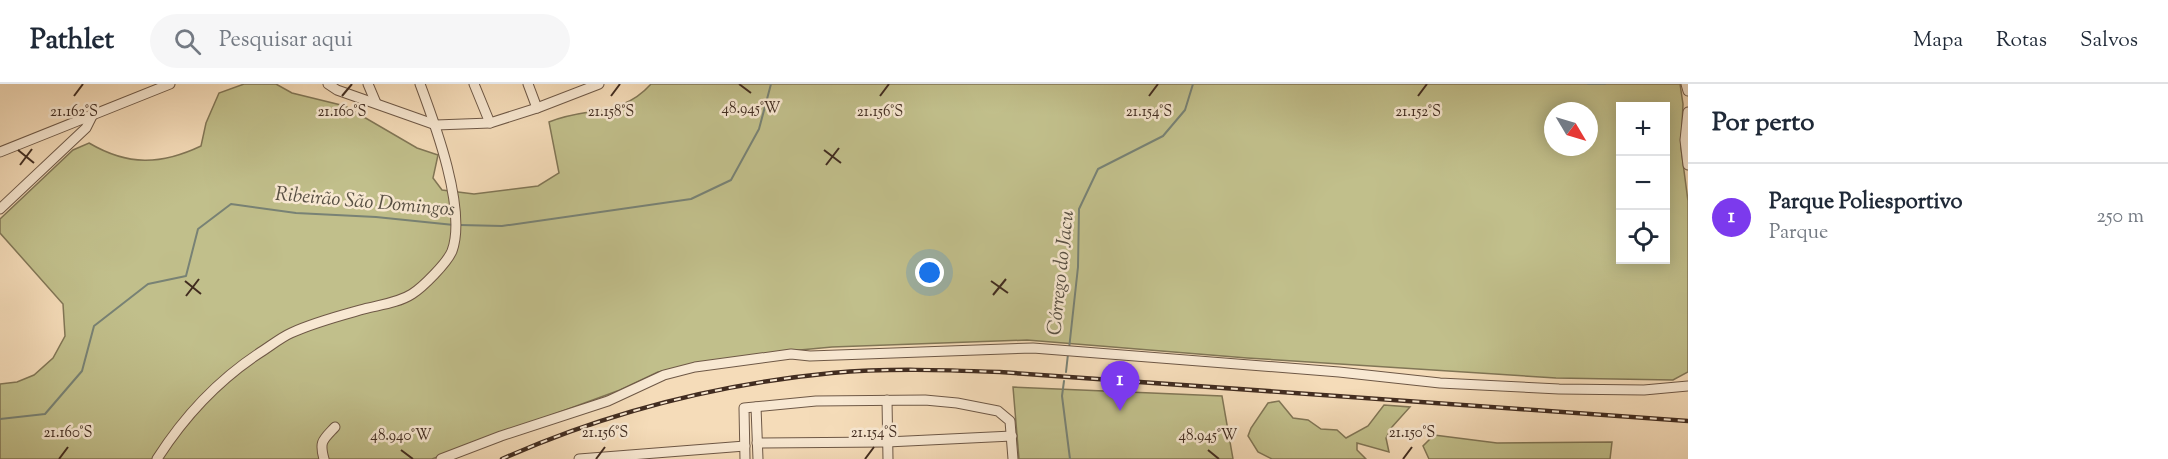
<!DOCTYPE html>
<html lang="pt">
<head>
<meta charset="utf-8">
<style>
	:root { --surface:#fff; --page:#f6f6f7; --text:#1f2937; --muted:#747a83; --line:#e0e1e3; --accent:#7c3aed }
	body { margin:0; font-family:"Sorts Mill Goudy",serif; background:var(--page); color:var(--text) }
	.controls { position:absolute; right:18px; top:18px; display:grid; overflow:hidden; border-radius:0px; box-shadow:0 3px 15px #0003 }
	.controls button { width:54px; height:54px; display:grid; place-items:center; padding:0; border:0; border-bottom:2px solid var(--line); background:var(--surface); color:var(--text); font:30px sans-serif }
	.compass { position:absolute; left:1544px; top:18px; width:54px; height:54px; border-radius:50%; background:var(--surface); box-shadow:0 3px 15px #0003; rotate:128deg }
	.you { position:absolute; left:930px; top:189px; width:21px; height:21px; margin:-15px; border:4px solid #fff; border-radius:50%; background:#1a73e8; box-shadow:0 0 0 9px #1a73e833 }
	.badge { display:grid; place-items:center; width:39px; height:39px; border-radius:50%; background:var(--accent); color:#fff; font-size:20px; font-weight:700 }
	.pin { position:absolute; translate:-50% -50px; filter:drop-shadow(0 2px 3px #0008) }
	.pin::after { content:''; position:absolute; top:32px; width:21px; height:18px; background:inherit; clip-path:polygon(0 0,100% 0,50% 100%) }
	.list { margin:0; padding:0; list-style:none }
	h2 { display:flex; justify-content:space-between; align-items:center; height:78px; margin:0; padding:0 24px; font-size:26px }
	h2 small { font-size:20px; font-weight:400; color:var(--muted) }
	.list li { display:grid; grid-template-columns:39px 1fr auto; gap:18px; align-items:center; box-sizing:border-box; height:108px; padding:0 24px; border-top:2px solid var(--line) }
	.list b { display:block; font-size:22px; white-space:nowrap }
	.list p { margin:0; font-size:20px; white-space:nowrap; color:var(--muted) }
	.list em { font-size:20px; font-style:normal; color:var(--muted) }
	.icon { flex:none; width:33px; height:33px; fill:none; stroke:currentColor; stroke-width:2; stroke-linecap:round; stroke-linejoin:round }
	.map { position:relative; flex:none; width:1688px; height:375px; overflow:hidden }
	header { display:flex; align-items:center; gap:36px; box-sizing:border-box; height:84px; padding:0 30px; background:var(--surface); border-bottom:2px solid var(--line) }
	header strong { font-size:28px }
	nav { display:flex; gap:33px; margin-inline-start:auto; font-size:21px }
	.search { width:420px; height:54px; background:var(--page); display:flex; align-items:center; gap:15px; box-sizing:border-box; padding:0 21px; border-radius:33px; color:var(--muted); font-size:22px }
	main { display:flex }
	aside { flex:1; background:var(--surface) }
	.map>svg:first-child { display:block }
	.green { fill:#c1bf8b; stroke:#817656; stroke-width:1.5; fill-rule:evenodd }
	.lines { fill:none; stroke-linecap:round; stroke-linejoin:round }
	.stream { stroke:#788275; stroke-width:2 }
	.minor-casing { stroke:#6e5846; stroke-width:11 }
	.minor { stroke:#f8e8d2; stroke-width:9 }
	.rail-casing { stroke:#412c20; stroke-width:4.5 }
	.rail { stroke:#f8e8d2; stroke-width:2; stroke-dasharray:7; stroke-linecap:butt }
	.ticks { fill:none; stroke:#412c20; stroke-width:2 }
	.labels { text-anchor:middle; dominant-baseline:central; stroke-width:5; stroke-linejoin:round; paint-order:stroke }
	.water-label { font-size:20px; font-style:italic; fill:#585044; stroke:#f8e8d2 }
	.ticks-label { font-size:15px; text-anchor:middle; fill:#412c20; stroke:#f8e8d2; stroke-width:5; stroke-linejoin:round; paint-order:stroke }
</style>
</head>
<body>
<header>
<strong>Pathlet</strong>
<div class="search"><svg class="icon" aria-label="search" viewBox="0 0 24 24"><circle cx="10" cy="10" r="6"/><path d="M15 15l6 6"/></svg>Pesquisar aqui</div>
<nav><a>Mapa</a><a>Rotas</a><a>Salvos</a></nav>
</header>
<main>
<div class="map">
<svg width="1688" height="375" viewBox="0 0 1688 375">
	<rect width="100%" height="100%" fill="#f5dcb9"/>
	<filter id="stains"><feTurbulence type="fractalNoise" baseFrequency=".00333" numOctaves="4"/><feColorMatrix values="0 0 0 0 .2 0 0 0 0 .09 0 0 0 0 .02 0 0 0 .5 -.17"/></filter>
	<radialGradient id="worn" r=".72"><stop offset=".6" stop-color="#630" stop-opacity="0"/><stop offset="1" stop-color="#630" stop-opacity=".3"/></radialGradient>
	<!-- green -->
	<g class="green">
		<path d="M244 0H276L292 9 345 22 417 64 438 71 433 94 442 106 474 110 538 102 559 89 549 38C586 22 621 34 651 0H1680L1683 20 1681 64 1688 117V288L1673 296 1556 294 1247 274 1027 256 832 263 789 267 658 288 620 306 432 375H0V300L17 298 34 291 53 274 65 252 63 220 0 149V135L73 66 89 59C128 82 161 81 201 62L206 39 219 9ZM1620 22H1666V176H1620ZM1553 27H1589V63H1553Z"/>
		<path d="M1013 303 1222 312 1233 375H1019Z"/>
		<path d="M1279 317 1293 334 1308 336 1321 345 1337 346 1346 354 1368 342 1384 321 1410 323 1392 343 1386 354 1389 368 1357 359V366L1366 375H1272L1258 368 1248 352 1251 344 1268 319Z"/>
		<path d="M1434 351 1497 359 1612 358 1610 375H1429L1423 362Z"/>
	</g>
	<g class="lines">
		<!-- stream -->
		<g class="stream">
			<path d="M1588 0H1605"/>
			<path d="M460 141 502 142 691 115 731 96 759 45 771 0"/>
			<path d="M1069 265 1078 183 1079 125 1098 85 1163 52 1185 26 1193 0"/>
			<path d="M1066 288 1068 270"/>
			<path d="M1064 297 1062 312 1070 375"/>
			<path d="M0 335 45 330 82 287 94 242 148 200 186 192 198 145 231 120 296 129 376 133 454 141"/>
		</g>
		<defs>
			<g id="minor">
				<path d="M328 0 337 6 436 41 490 39 537 24 599 0"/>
				<path d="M368 0 376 19"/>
				<path d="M474 0 490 39"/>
				<path d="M528 0 537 24"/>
				<path d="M1686 0 1688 7"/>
				<path d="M1688 28 1685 56 1688 81"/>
				<path d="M0 68 170 0"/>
				<path d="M0 125 86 44 92 32"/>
				<path d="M887 316 888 375"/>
				<path d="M756 323 758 375"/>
				<path d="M757 359 887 358 1012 352"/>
				<path d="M157 375C185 331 220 294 264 266 273 260 282 253 291 249 315 238 339 232 364 225 379 221 398 219 412 210 423 203 447 179 452 167 467 126 435 40 420 0"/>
				<path d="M324 375C319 357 323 356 335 343"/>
				<path d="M441 375 501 352 608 317 664 291 695 283 791 270 810 272 1033 264 1339 288 1440 299 1559 305 1644 306 1688 302"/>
				<path d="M579 375 745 362"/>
				<path d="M745 375 744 324 816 317 925 316 957 319 998 327 1010 337 1013 375"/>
			</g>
		</defs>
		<!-- minor casing -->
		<use href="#minor" class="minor-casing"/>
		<!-- minor -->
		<use href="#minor" class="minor"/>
		<defs>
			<path id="rail" d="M502 375C605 329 719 300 832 289 888 284 944 286 1000 288L1688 337"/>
		</defs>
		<!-- rail casing -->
		<use href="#rail" class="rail-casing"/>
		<!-- rail -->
		<use href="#rail" class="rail"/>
	</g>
	<!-- ticks -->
	<path class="ticks" d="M739 0 751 9M74 12 83 0M342 12 352 0M611 12 620 0M880 12 889 0M1149 12 1158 0M1418 12 1427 0M18 66 34 79M824 66 841 79M20 81 32 65M826 81 839 64M185 197 201 210M991 197 1008 209M993 211 1006 195M186 212 199 195M401 366 413 375M1208 366 1219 375M59 375 68 363M596 375 605 363M865 375 874 363M1403 375 1412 363"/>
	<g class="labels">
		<!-- water labels -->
		<g class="water-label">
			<text transform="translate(365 119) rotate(5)">Ribeirão São Domingos</text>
			<text transform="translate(1062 189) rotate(-84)">Córrego do Jacu</text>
		</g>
	</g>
	<g class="ticks-label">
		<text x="751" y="29">48.945°W</text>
		<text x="74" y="32">21.162°S</text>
		<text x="342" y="32">21.160°S</text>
		<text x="611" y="32">21.158°S</text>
		<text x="880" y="32">21.156°S</text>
		<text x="1149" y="32">21.154°S</text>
		<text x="1418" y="32">21.152°S</text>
		<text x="68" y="353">21.160°S</text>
		<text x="605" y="353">21.156°S</text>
		<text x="874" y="353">21.154°S</text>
		<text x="1412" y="353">21.150°S</text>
		<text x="401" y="356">48.940°W</text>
		<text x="1208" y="356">48.945°W</text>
	</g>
	<rect width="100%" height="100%" filter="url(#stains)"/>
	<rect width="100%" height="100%" fill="url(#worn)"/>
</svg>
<div class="controls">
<button>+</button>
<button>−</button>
<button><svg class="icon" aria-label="locate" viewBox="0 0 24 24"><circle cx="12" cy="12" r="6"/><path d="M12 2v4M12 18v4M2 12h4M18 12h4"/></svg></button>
</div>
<svg class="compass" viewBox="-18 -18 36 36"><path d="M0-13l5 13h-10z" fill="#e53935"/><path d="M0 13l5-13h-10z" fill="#747a83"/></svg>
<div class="you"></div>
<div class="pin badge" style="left:1120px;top:327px">1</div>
</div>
<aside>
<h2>Por perto<small></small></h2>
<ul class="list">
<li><span class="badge">1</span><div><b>Parque Poliesportivo</b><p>Parque</p></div><em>250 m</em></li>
</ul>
</aside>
</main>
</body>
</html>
